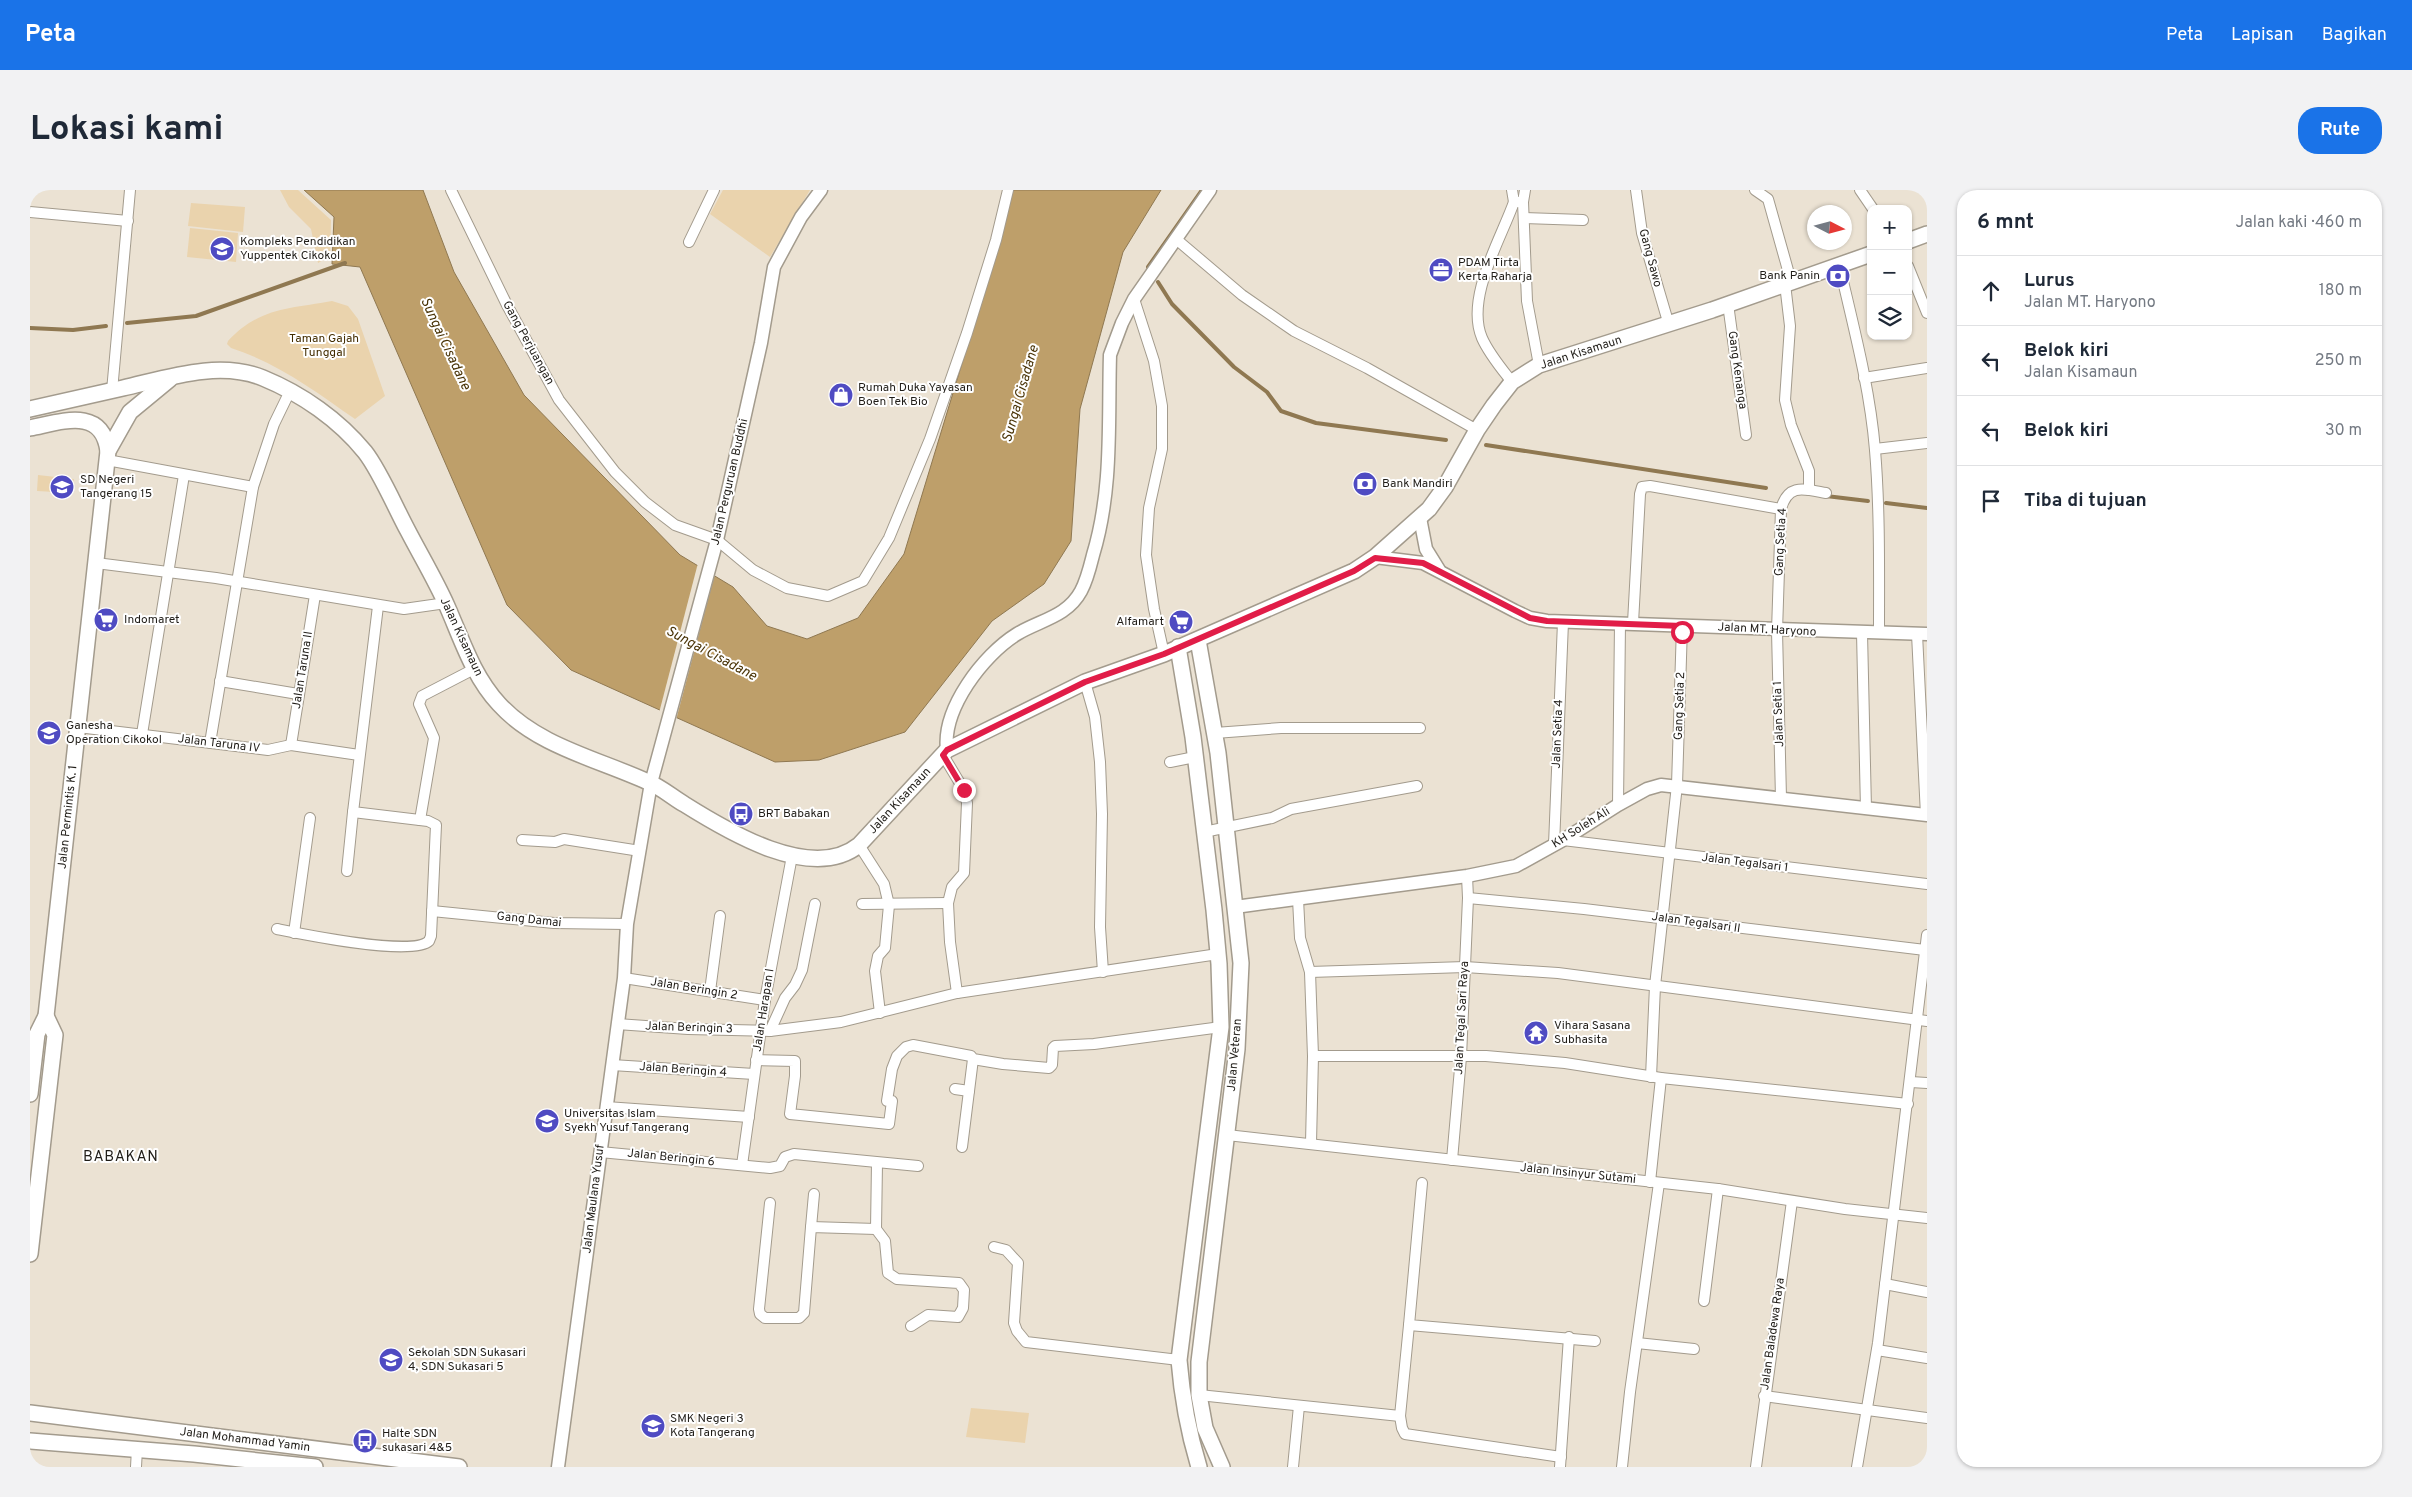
<!DOCTYPE html>
<html lang="id">
<head>
<meta charset="utf-8">
<style>
	:root { --surface:#fff; --page:#f2f2f3; --text:#1f2937; --muted:#747a83; --line:#e0e1e3; --accent:#1a73e8 }
	body { margin:0; font-family:Overpass,sans-serif; background:var(--page); color:var(--text) }
	.controls { position:absolute; right:15px; top:15px; display:grid; overflow:hidden; border-radius:10px; box-shadow:0 1px 4px #0004 }
	.controls button { width:45px; height:45px; display:grid; place-items:center; padding:0; border:0; border-bottom:1px solid var(--line); background:var(--surface); color:var(--text); font:25px sans-serif }
	.compass { position:absolute; left:1777px; top:15px; width:45px; height:45px; border-radius:50%; background:var(--surface); box-shadow:0 1px 4px #0004; rotate:96deg }
	.stop { position:absolute; width:15px; height:15px; margin:-11px; border:4px solid #e11d48; border-radius:50%; background:#fff }
	.stop.end { background:#e11d48; border-color:#fff; box-shadow:0 1px 5px #0008 }
	.list { margin:0; padding:0; list-style:none }
	h2 { display:flex; justify-content:space-between; align-items:center; height:65px; margin:0; padding:0 20px; font-size:21px }
	h2 small { font-size:16px; font-weight:400; color:var(--muted) }
	.list li { display:grid; grid-template-columns:32px 1fr auto; gap:15px; align-items:center; box-sizing:border-box; height:70px; padding:0 20px; border-top:1px solid var(--line) }
	.list b { display:block; font-size:19px; white-space:nowrap }
	.list p { margin:0; font-size:16px; white-space:nowrap; color:var(--muted) }
	.list em { font-size:16px; font-style:normal; color:var(--muted) }
	.icon { flex:none; width:28px; height:28px; fill:none; stroke:currentColor; stroke-width:2; stroke-linecap:round; stroke-linejoin:round }
	.map { position:relative; flex:none; width:1897px; height:1277px; overflow:hidden; border-radius:20px }
	header { display:flex; align-items:center; gap:30px; box-sizing:border-box; height:70px; padding:0 25px; background:var(--accent); color:#fff }
	header strong { font-size:24px }
	nav { display:flex; gap:28px; margin-inline-start:auto; font-size:18px }
	.intro { display:flex; align-items:center; justify-content:space-between; box-sizing:border-box; height:120px; padding:0 30px }
	h1 { margin:0; font-size:35px }
	.button { padding:12px 22px; border-radius:20px; background:var(--accent); color:#fff; font-size:18px; font-weight:700 }
	main { display:flex; gap:30px; padding:0 30px }
	aside { flex:1; background:var(--surface); border-radius:20px; box-shadow:0 1px 4px #0004 }
	.map>svg:first-child { display:block }
	.green { fill:#ead3ad }
	.water { fill:#be9f6a; stroke:#8f7851 }
	.pier { fill:#ebe2d3 }
	.lines { fill:none; stroke-linecap:round; stroke-linejoin:round }
	.stream { stroke:#8f7851; stroke-width:4 }
	.minor-casing { stroke:#a39b8d; stroke-width:12 }
	.tertiary-casing { stroke:#a39b8d; stroke-width:15 }
	.primary-casing { stroke:#a39b8d; stroke-width:18 }
	.minor { stroke:#fff; stroke-width:10 }
	.tertiary { stroke:#fff; stroke-width:12 }
	.primary { stroke:#fff; stroke-width:15 }
	.route { stroke:#e11d48; stroke-width:6 }
	.labels { text-anchor:middle; dominant-baseline:central; stroke-width:4; stroke-linejoin:round; paint-order:stroke }
	.poi-label { font-size:12px; fill:#201d18; stroke:#fff; text-anchor:start }
	.street-label { font-size:12px; fill:#201d18; stroke:#fff }
	.park-label { font-size:12px; fill:#432d00; stroke:#fff }
	.water-label { font-size:14px; font-style:italic; fill:#493306; stroke:#fff }
	.quarter-label { font-size:15px; letter-spacing:1px; fill:#201d18; stroke:#fff }
</style>
</head>
<body>
<header>
<strong>Peta</strong>
<nav><a>Peta</a><a>Lapisan</a><a>Bagikan</a></nav>
</header>
<div class="intro"><h1>Lokasi kami</h1><a class="button">Rute</a></div>
<main>
<div class="map">
<svg width="1897" height="1277" viewBox="0 0 1897 1277">
	<rect width="100%" height="100%" fill="#ebe2d3"/>
	<!-- green -->
	<g class="green">
		<path d="M250 0H268L301 30 300 66 288 73 281 39 259 17Z"/>
		<path d="M693 0H780L740 67 680 24Z"/>
		<path d="M161 13 215 17 213 42 158 36Z"/>
		<path d="M160 38 208 43 206 72 157 67Z"/>
		<path d="M302 111 318 116 328 129 355 206 325 229C285 201 248 173 201 158L197 154 198 151C230 117 259 119 302 111Z"/>
		<path d="M8 285 44 289 42 303 7 301Z"/>
		<path d="M941 1218 999 1223 995 1253 936 1247Z"/>
	</g>
	<!-- water -->
	<path class="water" d="M274 0H393L424 82 494 205 650 365 703 397 737 436 777 449 828 428 874 364 972 42 980 0H1131L1093 62 1050 219 1041 351 1014 394 962 431 875 542 789 570 745 572 541 480 477 415 330 77 302 74 304 27Z"/>
	<!-- pier -->
	<path class="pier" d="M668 373 685 383 646 530 629 523Z"/>
	<g class="lines">
		<!-- stream -->
		<g class="stream">
			<path d="M1119 79 1118 77 1172 0"/>
			<path d="M1128 92 1142 114 1204 177 1237 202 1251 221 1286 233 1416 250"/>
			<path d="M97 133 166 126 315 73"/>
			<path d="M0 138 43 140 76 136"/>
			<path d="M1456 255 1736 298"/>
			<path d="M1796 306 1838 311"/>
			<path d="M1856 313 1897 318"/>
		</g>
		<defs>
			<g id="minor">
				<path d="M421 0 477 115 529 210 585 282 615 312 645 335 687 350 723 380 757 398 798 406 833 391 859 348 900 249 937 143 966 50 978 0"/>
				<path d="M1482 0 1484 12"/>
				<path d="M1495 0 1493 12 1497 111 1509 175"/>
				<path d="M1606 0 1612 43 1639 135"/>
				<path d="M1725 0 1738 9 1761 91"/>
				<path d="M1830 0 1843 19"/>
				<path d="M0 22 98 31"/>
				<path d="M1494 28 1553 30"/>
				<path d="M1146 49 1212 105 1264 141 1337 178 1447 240"/>
				<path d="M659 52 684 0"/>
				<path d="M1809 74C1823 135 1840 198 1845 260 1850 321 1849 382 1849 443"/>
				<path d="M1878 76 1897 123"/>
				<path d="M1755 94 1760 136 1755 210 1761 235 1779 281V300"/>
				<path d="M1104 109 1124 171 1132 216V259L1119 318 1116 365 1124 419 1134 464"/>
				<path d="M1698 114 1716 245"/>
				<path d="M1834 188 1897 178"/>
				<path d="M1482 192C1471 178 1459 164 1452 148 1435 108 1471 49 1484 12H1493"/>
				<path d="M82 201 100 0"/>
				<path d="M1845 259 1897 253"/>
				<path d="M77 270 223 297"/>
				<path d="M66 373 186 388 374 419 416 413"/>
				<path d="M1603 433 1610 304 1612 297 1620 296 1751 319"/>
				<path d="M1832 443 1836 619"/>
				<path d="M1887 444 1896 625"/>
				<path d="M190 491 268 504"/>
				<path d="M1055 492 1065 527 1070 572 1072 624 1070 737 1073 782"/>
				<path d="M48 537 238 560 261 555 329 565"/>
				<path d="M1185 543 1251 538H1390"/>
				<path d="M112 544 154 285"/>
				<path d="M180 553 223 297 244 234 260 201"/>
				<path d="M261 555 285 405"/>
				<path d="M913 565 934 600 937 613 934 683 922 697 918 713 920 752 927 803"/>
				<path d="M1140 572 1165 567"/>
				<path d="M1751 608 1747 441 1751 319C1758 293 1774 299 1796 303"/>
				<path d="M1588 615 1590 433"/>
				<path d="M390 630 404 548 389 514 392 506 444 479"/>
				<path d="M1174 642 1242 628 1261 619 1387 596"/>
				<path d="M492 650 525 652 534 649 610 661"/>
				<path d="M1533 650 1897 694"/>
				<path d="M829 655 854 694 859 715 855 758 848 766 845 781 850 823"/>
				<path d="M1524 655 1533 432"/>
				<path d="M317 681 323 622"/>
				<path d="M1438 708 1554 719 1895 760"/>
				<path d="M1268 709 1270 748 1280 782 1283 866 1281 953"/>
				<path d="M832 714 918 713"/>
				<path d="M402 721 524 733 597 734"/>
				<path d="M247 739C272 744 383 767 399 751L401 746 406 635 398 631 323 622 348 416"/>
				<path d="M264 743 280 628"/>
				<path d="M1280 782 1435 777 1528 783 1897 831"/>
				<path d="M594 788 735 810"/>
				<path d="M680 801 690 726"/>
				<path d="M587 834 658 839 740 841 811 832 927 803 1188 764"/>
				<path d="M740 841 755 808 765 795 772 780 785 714"/>
				<path d="M1283 866H1456L1535 873 1631 888 1878 914"/>
				<path d="M726 870 765 871V886L760 924 859 934 862 911H857L862 879 867 866 876 857 883 855 941 866 943 869 973 874 1019 878 1022 875 1023 858 1025 856 1064 854 1191 837"/>
				<path d="M582 875 724 884"/>
				<path d="M1621 887 1625 796 1647 595 1652 436"/>
				<path d="M1881 892 1897 893"/>
				<path d="M925 899 939 901"/>
				<path d="M576 917 719 927"/>
				<path d="M1197 945 1688 999 1815 1019 1897 1028"/>
				<path d="M932 957 943 869"/>
				<path d="M570 962 740 978 750 976 755 967 764 964 888 976"/>
				<path d="M1422 970 1431 867 1438 708 1437 686"/>
				<path d="M847 973 846 1039 855 1051 858 1083 867 1089 929 1093 934 1100 933 1118 928 1127 898 1125 881 1136"/>
				<path d="M712 975 735 810 762 666"/>
				<path d="M1620 992 1631 888"/>
				<path d="M1392 993 1379 1135 1565 1151"/>
				<path d="M740 1013 729 1119 730 1124 735 1128H769L774 1123 781 1037 846 1039"/>
				<path d="M781 1037 784 1004"/>
				<path d="M964 1057 976 1060 988 1073 984 1133 987 1141 996 1152 1149 1170"/>
				<path d="M1855 1094 1897 1102"/>
				<path d="M1674 1111 1688 999"/>
				<path d="M1379 1135 1370 1226 1372 1238 1375 1244 1531 1267"/>
				<path d="M1607 1153 1664 1159"/>
				<path d="M1847 1160 1897 1168"/>
				<path d="M1169 1205 1370 1226"/>
				<path d="M1734 1206 1897 1228"/>
				<path d="M106 1277 107 1259"/>
				<path d="M1263 1277 1269 1216"/>
				<path d="M1530 1277 1539 1147"/>
				<path d="M1592 1277 1600 1202 1629 993"/>
				<path d="M1726 1277 1762 1011"/>
				<path d="M1827 1277 1848 1153 1897 745"/>
			</g>
			<g id="tertiary">
				<path d="M1390 328 1396 359 1409 380"/>
				<path d="M1345 367 1393 373 1485 421 1500 428 1517 431 1897 444"/>
				<path d="M917 560C912 519 953 465 987 444 1010 430 1037 427 1051 401 1057 390 1060 377 1063 365 1083 299 1078 232 1080 165L1092 133 1104 109 1180 0"/>
				<path d="M1205 717 1437 686 1486 676 1533 650 1588 615 1617 599 1631 595 1897 625"/>
				<path d="M528 1277 594 788 597 734 621 593 687 350 731 153 744 77 771 27 791 0"/>
			</g>
			<g id="primary">
				<path d="M1878 51 1897 44"/>
				<path d="M0 219C31 212 62 205 93 198 137 188 189 170 233 188 272 204 309 230 335 262 350 281 366 319 378 341 391 366 406 391 417 416 432 450 443 486 469 514 507 556 568 569 618 592 631 597 642 607 654 614 697 641 782 693 829 655L917 560 1055 492 1134 464 1324 381 1345 367 1399 319 1415 297 1447 240 1464 215 1482 192 1509 175 1682 120 1841 64"/>
				<path d="M0 238C31 232 72 216 78 261"/>
				<path d="M1168 450 1188 563 1211 773 1207 859 1169 1172V1205L1175 1238 1192 1277"/>
				<path d="M1148 457 1163 547 1184 720 1189 774 1191 837 1149 1170C1152 1207 1158 1241 1169 1277"/>
				<path d="M0 904 7 844 16 826 78 261 100 222 140 189"/>
				<path d="M0 1064 25 845 16 826"/>
				<path d="M0 1223 429 1277"/>
				<path d="M0 1251 164 1264 285 1277"/>
			</g>
		</defs>
		<!-- minor casing -->
		<use href="#minor" class="minor-casing"/>
		<!-- tertiary casing -->
		<use href="#tertiary" class="tertiary-casing"/>
		<!-- primary casing -->
		<use href="#primary" class="primary-casing"/>
		<!-- minor -->
		<use href="#minor" class="minor"/>
		<!-- tertiary -->
		<use href="#tertiary" class="tertiary"/>
		<!-- primary -->
		<use href="#primary" class="primary"/>
	</g>
	<g class="lines">
		<!-- route -->
		<path class="route" d="M934 600 913 565 917 560 1055 492 1134 464 1324 381 1345 368 1393 373 1500 428 1517 431 1652 436V442"/>
	</g>
	<!-- icons -->
	<defs>
		<symbol id="school-disc" viewBox="-11 -11 22 22"><circle r="9.5" fill="#4f4bc2" stroke="#fff"/><path d="M0-5L7-2L0 1L-7-2ZM-4 1L0 2.5L4 1V4Q0 6-4 4Z" fill="#fff"/></symbol>
		<symbol id="office-disc" viewBox="-11 -11 22 22"><circle r="9.5" fill="#4f4bc2" stroke="#fff"/><path d="M-6-3h4V-5.5h4V-3h4V5H-6ZM-1-4.5V-3h2v-1.5ZM-6 0V1H6V0Z" fill="#fff"/></symbol>
		<symbol id="bank-disc" viewBox="-11 -11 22 22"><circle r="9.5" fill="#4f4bc2" stroke="#fff"/><path d="M-6-4H6V4H-6ZM0-2.3a2.3 2.3 0 1 0 0 4.6a2.3 2.3 0 1 0 0-4.6Z" fill="#fff"/></symbol>
		<symbol id="shop-disc" viewBox="-11 -11 22 22"><circle r="9.5" fill="#4f4bc2" stroke="#fff"/><path d="M-5-2.5h2.3a2.7 3.5 0 0 1 5.4 0H5L5.5 6h-11ZM-1.5-2.5h3a1.5 2.3 0 0 0-3 0Z" fill="#fff"/></symbol>
		<symbol id="supermarket-disc" viewBox="-11 -11 22 22"><circle r="9.5" fill="#4f4bc2" stroke="#fff"/><path d="M-6-5.5h2.5l.6 2H6L4.5 2H-2.5L-4.4-4H-6ZM-1.5 3.2a1.3 1.3 0 1 0 .1 0ZM3 3.2a1.3 1.3 0 1 0 .1 0Z" fill="#fff"/></symbol>
		<symbol id="bus-disc" viewBox="-11 -11 22 22"><circle r="9.5" fill="#4f4bc2" stroke="#fff"/><path d="M-5-6H5V4H4V6H2V4H-2V6H-4V4H-5ZM-3.5-4V0h7V-4ZM-3.5 1.2v1.5H-2V1.2ZM2 1.2v1.5H3.5V1.2Z" fill="#fff"/></symbol>
		<symbol id="temple-disc" viewBox="-11 -11 22 22"><circle r="9.5" fill="#4f4bc2" stroke="#fff"/><path d="M0-6L5-2H3V0L6.5 2.5H4V6H1.5V3h-3V6H-4V2.5H-6.5L-3 0V-2H-5Z" fill="#fff"/></symbol>
		<symbol id="university-disc" viewBox="-11 -11 22 22"><circle r="9.5" fill="#4f4bc2" stroke="#fff"/><path d="M0-5L7-2L0 1L-7-2ZM-4 1L0 2.5L4 1V4Q0 6-4 4Z" fill="#fff"/></symbol>
	</defs>
	<g fill-rule="evenodd">
		<use href="#school-disc" x="178" y="45" width="28" height="28"/>
		<use href="#office-disc" x="1397" y="66" width="28" height="28"/>
		<use href="#bank-disc" x="1794" y="72" width="28" height="28"/>
		<use href="#shop-disc" x="797" y="191" width="28" height="28"/>
		<use href="#bank-disc" x="1321" y="280" width="28" height="28"/>
		<use href="#school-disc" x="18" y="283" width="28" height="28"/>
		<use href="#supermarket-disc" x="62" y="416" width="28" height="28"/>
		<use href="#supermarket-disc" x="1137" y="418" width="28" height="28"/>
		<use href="#school-disc" x="5" y="529" width="28" height="28"/>
		<use href="#bus-disc" x="697" y="610" width="28" height="28"/>
		<use href="#temple-disc" x="1492" y="829" width="28" height="28"/>
		<use href="#university-disc" x="503" y="917" width="28" height="28"/>
		<use href="#school-disc" x="347" y="1156" width="28" height="28"/>
		<use href="#school-disc" x="609" y="1222" width="28" height="28"/>
		<use href="#bus-disc" x="321" y="1237" width="28" height="28"/>
	</g>
	<g class="labels">
		<!-- poi labels -->
		<g class="poi-label">
			<text x="210" y="52">Kompleks Pendidikan<tspan x="210" dy="14">Yuppentek Cikokol</tspan></text>
			<text x="1428" y="73">PDAM Tirta<tspan x="1428" dy="14">Kerta Raharja</tspan></text>
			<text x="1790" y="86" text-anchor="end">Bank Panin</text>
			<text x="828" y="198">Rumah Duka Yayasan<tspan x="828" dy="14">Boen Tek Bio</tspan></text>
			<text x="50" y="290">SD Negeri<tspan x="50" dy="14">Tangerang 15</tspan></text>
			<text x="1352" y="294">Bank Mandiri</text>
			<text x="94" y="430">Indomaret</text>
			<text x="1134" y="432" text-anchor="end">Alfamart</text>
			<text x="36" y="536">Ganesha<tspan x="36" dy="14">Operation Cikokol</tspan></text>
			<text x="728" y="624">BRT Babakan</text>
			<text x="1524" y="836">Vihara Sasana<tspan x="1524" dy="14">Subhasita</tspan></text>
			<text x="534" y="924">Universitas Islam<tspan x="534" dy="14">Syekh Yusuf Tangerang</tspan></text>
			<text x="378" y="1163">Sekolah SDN Sukasari<tspan x="378" dy="14">4, SDN Sukasari 5</tspan></text>
			<text x="640" y="1229">SMK Negeri 3<tspan x="640" dy="14">Kota Tangerang</tspan></text>
			<text x="352" y="1244">Halte SDN<tspan x="352" dy="14">sukasari 4&amp;5</tspan></text>
		</g>
		<!-- street labels -->
		<g class="street-label">
			<text transform="translate(1620 68) rotate(75)">Gang Sawo</text>
			<text transform="translate(498 153) rotate(61)">Gang Perjuangan</text>
			<text transform="translate(1551 163) rotate(-18)">Jalan Kisamaun</text>
			<text transform="translate(1707 180) rotate(82)">Gang Kenanga</text>
			<text transform="translate(700 292) rotate(-77)">Jalan Perguruan Buddhi</text>
			<text transform="translate(1751 352) rotate(-87)">Gang Setia 4</text>
			<text transform="translate(1737 440) rotate(3)">Jalan MT. Haryono</text>
			<text transform="translate(431 447) rotate(65)">Jalan Kisamaun</text>
			<text transform="translate(273 480) rotate(-81)">Jalan Taruna II</text>
			<text transform="translate(1650 516) rotate(-88)">Gang Setia 2</text>
			<text transform="translate(1749 524) rotate(-92)">Jalan Setia 1</text>
			<text transform="translate(1528 544) rotate(-88)">Jalan Setia 4</text>
			<text transform="translate(189 554) rotate(7)">Jalan Taruna IV</text>
			<text transform="translate(870 611) rotate(-47)">Jalan Kisamaun</text>
			<text transform="translate(38 627) rotate(-84)">Jalan Permintis K. 1</text>
			<text transform="translate(1551 638) rotate(-32)">KH Soleh Ali</text>
			<text transform="translate(1715 673) rotate(7)">Jalan Tegalsari 1</text>
			<text transform="translate(499 730) rotate(6)">Gang Damai</text>
			<text transform="translate(1666 733) rotate(8)">Jalan Tegalsari II</text>
			<text transform="translate(664 799) rotate(9)">Jalan Beringin 2</text>
			<text transform="translate(734 820) rotate(-81)">Jalan Harapan I</text>
			<text transform="translate(1432 828) rotate(-87)">Jalan Tegal Sari Raya</text>
			<text transform="translate(659 838) rotate(2)">Jalan Beringin 3</text>
			<text transform="translate(1205 865) rotate(-85)">Jalan Veteran</text>
			<text transform="translate(653 880) rotate(4)">Jalan Beringin 4</text>
			<text transform="translate(641 968) rotate(6)">Jalan Beringin 6</text>
			<text transform="translate(1548 984) rotate(6)">Jalan Insinyur Sutami</text>
			<text transform="translate(564 1009) rotate(-83)">Jalan Maulana Yusuf</text>
			<text transform="translate(1743 1144) rotate(-82)">Jalan Baladewa Raya</text>
			<text transform="translate(215 1250) rotate(7)">Jalan Mohammad Yamin</text>
		</g>
		<!-- park labels -->
		<g class="park-label">
			<text x="294" y="149">Taman Gajah<tspan x="294" dy="14">Tunggal</tspan></text>
		</g>
		<!-- water labels -->
		<g class="water-label">
			<text transform="translate(415 154) rotate(65)">Sungai Cisadane</text>
			<text transform="translate(991 204) rotate(-74)">Sungai Cisadane</text>
			<text transform="translate(681 464) rotate(28)">Sungai Cisadane</text>
		</g>
		<!-- quarter labels -->
		<g class="quarter-label">
			<text x="91" y="967">BABAKAN</text>
		</g>
	</g>
</svg>
<div class="controls">
<button>+</button>
<button>−</button>
<button><svg class="icon" aria-label="layers" viewBox="0 0 24 24"><path d="M12 4l9 5-9 5-9-5zM3 14l9 5 9-5"/></svg></button>
</div>
<svg class="compass" viewBox="-18 -18 36 36"><path d="M0-13l5 13h-10z" fill="#e53935"/><path d="M0 13l5-13h-10z" fill="#747a83"/></svg>
<div class="stop" style="left:1652px;top:442px"></div>
<div class="stop end" style="left:934px;top:600px"></div>
</div>
<aside>
<h2>6 mnt<small>Jalan kaki · 460 m</small></h2>
<ul class="list">
<li><svg class="icon" aria-label="ahead" viewBox="0 0 24 24"><path d="M12 20V5M6 11l6-6 6 6"/></svg><div><b>Lurus</b><p>Jalan MT. Haryono</p></div><em>180 m</em></li>
<li><svg class="icon" aria-label="left" viewBox="0 0 24 24"><path d="M17 20v-9H6M10 6l-5 5 5 5"/></svg><div><b>Belok kiri</b><p>Jalan Kisamaun</p></div><em>250 m</em></li>
<li><svg class="icon" aria-label="left" viewBox="0 0 24 24"><path d="M17 20v-9H6M10 6l-5 5 5 5"/></svg><div><b>Belok kiri</b></div><em>30 m</em></li>
<li><svg class="icon" aria-label="arrive" viewBox="0 0 24 24"><path d="M6 21V4h12l-3 4 3 4H6"/></svg><div><b>Tiba di tujuan</b></div></li>
</ul>
</aside>
</main>
</body>
</html>
